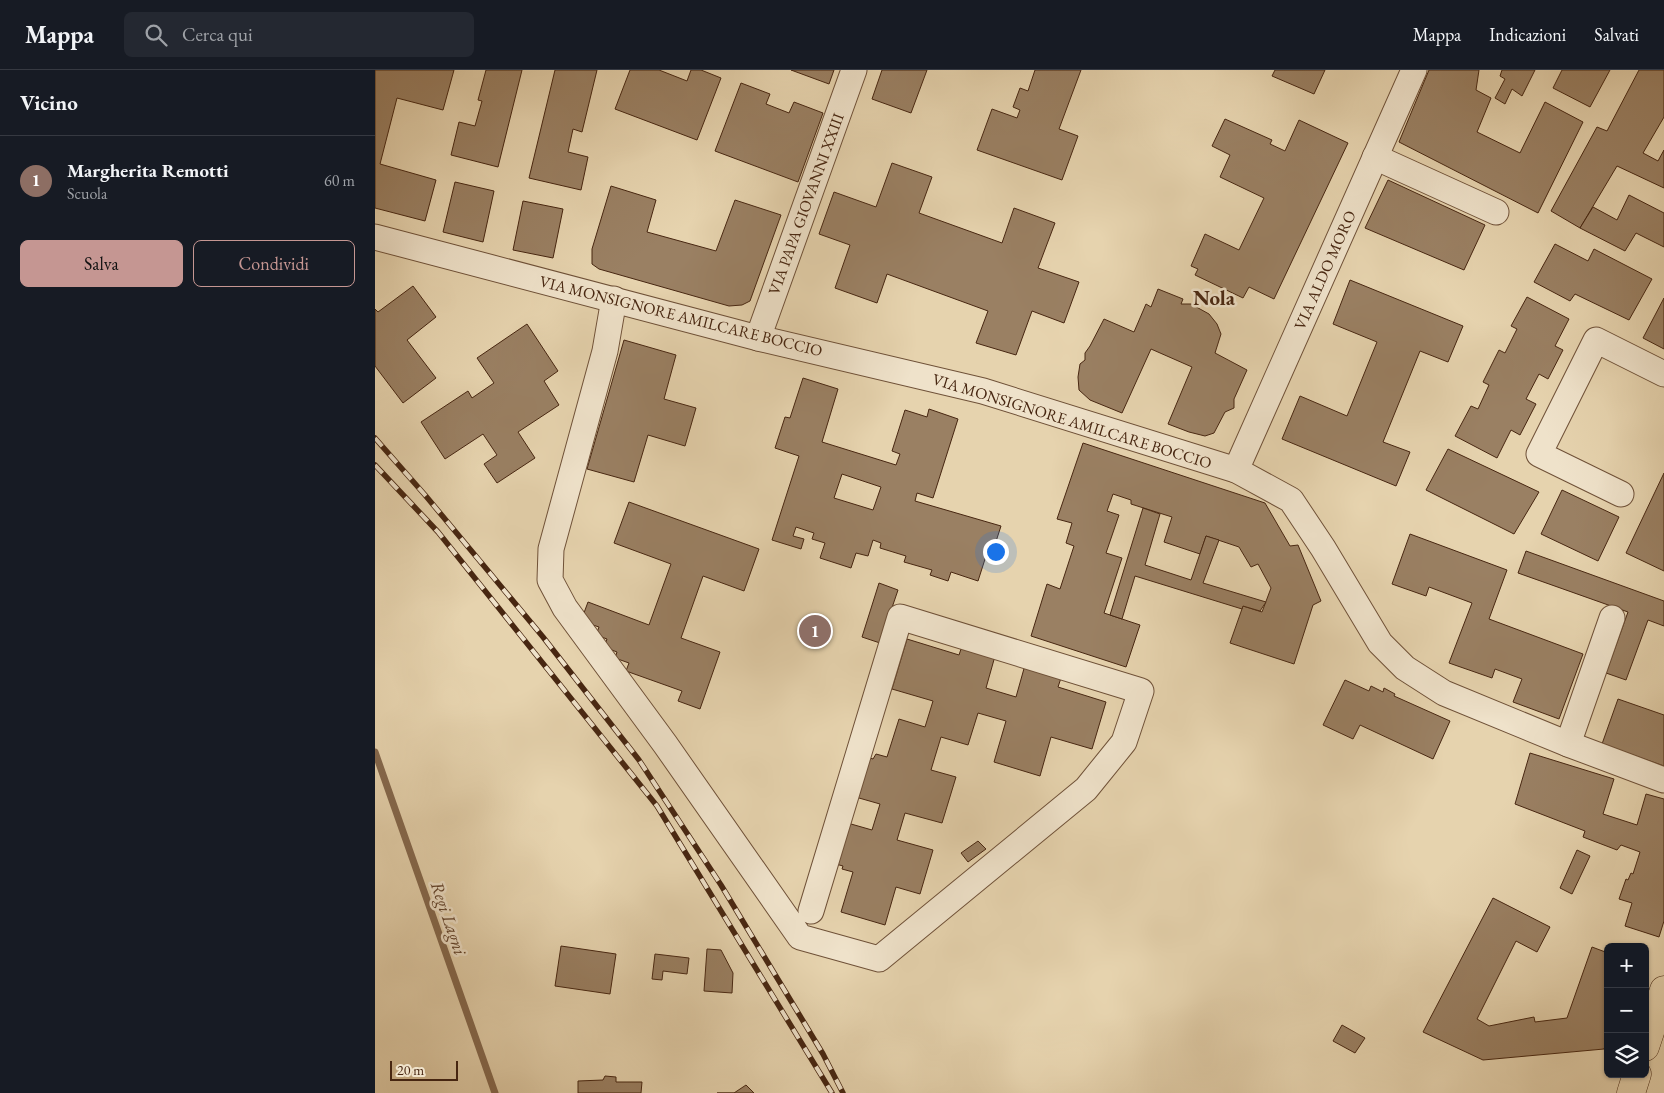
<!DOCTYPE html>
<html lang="it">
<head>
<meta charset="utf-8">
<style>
	:root { --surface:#171b24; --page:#242831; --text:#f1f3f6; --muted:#9ea1a6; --line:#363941; --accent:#c59692 }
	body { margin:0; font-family:"EB Garamond",serif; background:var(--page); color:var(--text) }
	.controls { position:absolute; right:15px; bottom:15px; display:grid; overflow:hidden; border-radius:8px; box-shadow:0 1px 4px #0004 }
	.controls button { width:45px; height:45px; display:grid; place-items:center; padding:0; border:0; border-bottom:1px solid var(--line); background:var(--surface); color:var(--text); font:25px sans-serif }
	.scale { position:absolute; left:15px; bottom:12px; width:68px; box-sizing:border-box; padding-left:5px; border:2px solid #472611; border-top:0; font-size:14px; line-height:18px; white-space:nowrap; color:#472611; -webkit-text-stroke:4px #efe2ca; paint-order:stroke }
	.you { position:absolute; left:620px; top:481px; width:18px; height:18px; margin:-12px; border:4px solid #fff; border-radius:50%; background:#1a73e8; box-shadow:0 0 0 8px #1a73e833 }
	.badge { display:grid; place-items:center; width:32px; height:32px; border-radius:50%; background:var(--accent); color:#fff; font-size:16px; font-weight:700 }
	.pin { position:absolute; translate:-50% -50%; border:2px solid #fff; box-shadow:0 1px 5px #0006 }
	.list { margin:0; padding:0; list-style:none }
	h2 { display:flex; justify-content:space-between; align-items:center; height:65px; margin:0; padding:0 20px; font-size:21px }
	h2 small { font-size:16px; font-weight:400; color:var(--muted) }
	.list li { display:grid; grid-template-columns:32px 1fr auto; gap:15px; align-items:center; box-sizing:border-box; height:90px; padding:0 20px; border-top:1px solid var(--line) }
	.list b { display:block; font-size:19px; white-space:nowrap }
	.list p { margin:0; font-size:16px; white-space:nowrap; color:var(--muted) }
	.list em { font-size:16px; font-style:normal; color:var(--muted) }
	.actions { display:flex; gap:10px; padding:15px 20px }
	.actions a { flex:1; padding:11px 0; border:1px solid var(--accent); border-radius:8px; text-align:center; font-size:18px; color:var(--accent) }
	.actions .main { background:var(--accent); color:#111 }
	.icon { flex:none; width:28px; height:28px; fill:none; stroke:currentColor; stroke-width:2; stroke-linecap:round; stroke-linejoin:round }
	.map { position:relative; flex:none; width:1289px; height:1023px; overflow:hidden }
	header { display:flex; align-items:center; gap:30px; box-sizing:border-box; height:70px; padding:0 25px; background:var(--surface); border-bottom:1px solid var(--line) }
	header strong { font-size:24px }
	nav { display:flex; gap:28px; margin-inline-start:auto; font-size:18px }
	.search { width:350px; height:45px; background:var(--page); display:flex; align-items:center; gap:12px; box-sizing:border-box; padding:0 18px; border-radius:8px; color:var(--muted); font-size:19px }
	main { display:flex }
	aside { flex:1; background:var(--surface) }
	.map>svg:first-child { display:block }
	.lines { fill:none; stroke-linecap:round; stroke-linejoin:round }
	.stream { stroke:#866a4f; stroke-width:7 }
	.building { fill:#9a8063; stroke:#472611; fill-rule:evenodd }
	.minor-casing { stroke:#6f5138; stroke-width:27 }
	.major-casing { stroke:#472611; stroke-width:29 }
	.minor { stroke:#efe2ca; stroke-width:25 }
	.major { stroke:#e6d3ae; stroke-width:28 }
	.rail-casing { stroke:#472611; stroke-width:5.5 }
	.rail { stroke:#efe2ca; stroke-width:4; stroke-dasharray:11; stroke-linecap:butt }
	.labels { text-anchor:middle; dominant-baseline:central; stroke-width:5; stroke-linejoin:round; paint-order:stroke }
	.street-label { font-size:16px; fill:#472611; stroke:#efe2ca }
	.water-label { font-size:18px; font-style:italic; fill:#61422b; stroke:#efe2ca }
	.district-label { font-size:21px; font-weight:bold; fill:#472611; stroke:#efe2ca }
</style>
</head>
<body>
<header>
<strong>Mappa</strong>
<div class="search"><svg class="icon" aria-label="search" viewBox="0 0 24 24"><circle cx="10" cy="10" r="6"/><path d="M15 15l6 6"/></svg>Cerca qui</div>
<nav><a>Mappa</a><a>Indicazioni</a><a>Salvati</a></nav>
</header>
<main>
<aside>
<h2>Vicino<small></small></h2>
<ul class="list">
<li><span class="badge" style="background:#8d6e63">1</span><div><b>Margherita Remotti</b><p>Scuola</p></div><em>60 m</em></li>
</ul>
<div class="actions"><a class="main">Salva</a><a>Condividi</a></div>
</aside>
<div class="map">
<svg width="1289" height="1023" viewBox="0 0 1289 1023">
	<rect width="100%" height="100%" fill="#e6d3ae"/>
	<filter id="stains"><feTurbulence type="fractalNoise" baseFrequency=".004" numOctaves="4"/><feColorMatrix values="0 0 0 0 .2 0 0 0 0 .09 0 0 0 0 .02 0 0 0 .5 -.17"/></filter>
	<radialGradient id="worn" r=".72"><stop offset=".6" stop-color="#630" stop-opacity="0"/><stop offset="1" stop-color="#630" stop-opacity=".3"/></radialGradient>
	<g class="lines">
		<!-- stream -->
		<path class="stream" d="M0 682 120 1023"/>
	</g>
	<!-- building -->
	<g class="building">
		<path d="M0 0H79L68 40 22 28 5 94 61 110 50 151 0 138Z"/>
		<path d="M111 0H147L123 97 76 85 84 52 100 56 107 31 103 30Z"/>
		<path d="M180 0H222L207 62 198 59 193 82 213 87 206 120 154 108Z"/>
		<path d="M255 0H284L312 11 316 0H326L346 8 322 70 240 39Z"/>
		<path d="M416 0H459L454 14Z"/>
		<path d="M507 0H552L536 43 497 29Z"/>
		<path d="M660 0H706L684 59 703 66 687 110 602 80 617 39 642 48 645 40 638 37 645 18 653 21Z"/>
		<path d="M900 0H950L939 24 897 6Z"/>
		<path d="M1054 0H1104L1101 20 1116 28 1102 62 1145 83 1170 32 1208 52 1163 143 1024 72Z"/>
		<path d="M1127 0H1160L1147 26 1137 19 1130 34 1120 28 1130 9 1125 6Z"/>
		<path d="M1187 0H1235L1215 37 1178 18Z"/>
		<path d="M1264 0H1289V47L1268 83 1283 91 1289 80V118L1242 96 1205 158 1176 141 1222 57 1232 61Z"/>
		<path d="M366 13 395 24 391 34 414 43 419 32 448 43 423 112 340 81Z"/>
		<path d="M850 49 897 70 895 74 910 81 924 50 973 73 899 229 874 217 868 228 820 205 823 199 816 196 830 164 864 180 889 128 845 107 855 85 837 76Z"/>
		<path d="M517 93 557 107 544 143 627 173 639 138 680 153 663 198 704 212 689 253 657 241 641 285 601 273 613 241 512 204 502 233 460 218 475 175 444 164 459 122 501 137Z"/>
		<path d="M1013 110 1110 155 1089 200 990 158Z"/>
		<path d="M80 112 119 121 108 172 68 162Z"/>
		<path d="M236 116 281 130 272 162 341 181 360 130 406 145 375 231 367 235 354 236 224 199 217 194V179Z"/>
		<path d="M1254 125 1289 143V177L1261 163 1250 181 1205 158 1218 137 1242 150Z"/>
		<path d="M148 131 188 139 178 188 138 180Z"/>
		<path d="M1180 174 1213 191 1219 179 1277 209 1254 250 1200 224 1195 231 1159 212Z"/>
		<path d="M975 210 1088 256 1073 292 1045 281 1008 372 1035 382 1021 416 907 369 925 326 972 346 1002 272 958 254Z"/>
		<path d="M38 216 61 247 32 270 61 308 28 333 0 296V239L3 242Z"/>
		<path d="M783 219 808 229 806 234H816L834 244 842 254 846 264 840 283 872 300 859 329V338L850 342 839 363 830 366 814 362 793 354 817 297 776 279 747 343 715 330 704 320 703 307 705 294 710 290V283L715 276 729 249 759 262 771 234 776 237Z"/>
		<path d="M1152 227 1194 249 1180 276 1188 280 1173 309 1164 304 1151 329 1161 334 1145 365 1136 360 1122 388 1080 366 1096 336 1103 339 1114 315 1108 312 1124 280 1130 283 1142 259 1136 256Z"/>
		<path d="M1289 228V279L1268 268Z"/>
		<path d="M152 254 183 301 169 311 184 335 143 362 160 388 122 413 109 394 122 385 108 364 70 389 46 352 93 321 97 328 119 313 102 288Z"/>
		<path d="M249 270 301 285 289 329 321 338 310 376 273 365 259 412 212 399Z"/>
		<path d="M428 308 463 319 447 372 521 395 525 384 517 381 530 340 552 347 554 339 583 349 558 428 542 423 540 431 626 456 616 487 611 486 603 511 576 502 573 511 555 505 557 500 529 492 531 486 505 478 506 473 498 470 493 486 481 483 476 498 445 488 450 473 437 469 439 463 421 457 418 466 429 469 426 479 397 470 424 386 400 378 410 347 415 348ZM467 404 506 417 498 440 459 428Z"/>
		<path d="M708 373 890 433 915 476 923 475 946 531 938 535 919 594 855 573 868 536 887 542 896 518 883 494 876 497 864 477 831 466 825 484 789 472 797 447 756 434V430L738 424 732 441 744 445 731 483 747 488 729 543 765 555 751 597 656 566 672 514 685 519 699 476 691 473 697 453 682 449Z"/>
		<path d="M1073 379 1164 422 1139 464 1051 420Z"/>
		<path d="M1289 403V501L1251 483Z"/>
		<path d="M1187 420 1244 447 1223 491 1166 464Z"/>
		<path d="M254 432 384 479 369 521 328 506 306 568 345 582 325 639 303 631 307 621 251 601 254 593 240 588 242 582 229 577 232 569 221 565 224 557 206 551 213 532 274 555 296 494 239 473Z"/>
		<path d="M768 438 785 444 770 495 816 510 831 466 844 470 828 513 891 532 885 541 868 536 867 539 760 506 747 549 735 545Z"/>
		<path d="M1035 464 1132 500 1114 549 1208 584 1184 649 1138 632 1147 609 1120 599 1117 608 1074 593 1097 533 1054 517 1051 526 1017 514Z"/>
		<path d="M1151 481 1289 531V556L1273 550 1251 610 1231 603 1253 542 1143 503Z"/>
		<path d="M504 513 523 520 505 573 487 567Z"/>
		<path d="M532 569 584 585 587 576 620 586 611 618 641 627 650 595 687 605 683 617 731 632 717 679 676 667 665 706 619 692 631 651 603 643 593 675 566 667 556 700 581 707 567 753 530 743 522 770 558 780 545 824 521 817 510 855 466 842 478 802 467 799 468 796 457 793 469 752 497 760 505 734 477 726 489 686 498 689 501 684 512 687 524 649 550 657 558 631 517 619Z"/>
		<path d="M970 610 994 621 996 616 1008 622 1009 618 1020 624 1019 626 1075 651 1058 689 985 655 978 669 948 655Z"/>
		<path d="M1243 629 1289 645V696L1227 674Z"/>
		<path d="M1155 683 1239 709 1228 744 1262 755 1271 724 1289 729V851L1284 867 1250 856 1257 833 1244 829 1251 809 1253 810 1256 803 1258 804 1265 782 1246 775 1242 780 1208 767 1210 761 1140 734Z"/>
		<path d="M603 771 611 779 593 792 586 783Z"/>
		<path d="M1202 780 1215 786 1197 824 1185 818Z"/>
		<path d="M1118 828 1175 857 1162 882 1141 871 1102 949 1114 956 1159 947 1160 952 1192 948 1217 877 1233 883V968L1229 979 1108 990 1048 962Z"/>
		<path d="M186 876 241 884 235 924 180 916Z"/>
		<path d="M332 879 346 880 358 903 357 923 329 921Z"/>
		<path d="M280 884 314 888 312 904 288 901 287 910 277 909Z"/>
		<path d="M967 955 990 968 980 983 958 971Z"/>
		<path d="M230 1006 241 1007V1012H267L266 1023H203V1011L228 1010Z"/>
		<path d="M371 1015 379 1023H342H359Z"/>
	</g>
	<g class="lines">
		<defs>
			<g id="minor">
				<path d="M1000 87 1121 142"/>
				<path d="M0 167 383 268 608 321 861 400 916 430 948 478 1005 573 1030 598 1069 623 1193 674 1289 710"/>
				<path d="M239 229 230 281 176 479 175 510 190 538 290 674 425 867 504 889 711 719 749 672 766 621 525 547 436 841"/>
				<path d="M383 268 479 0"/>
				<path d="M861 400 1039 0"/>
				<path d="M1246 424 1164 384 1221 270 1289 304"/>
				<path d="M1193 674 1237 548"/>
			</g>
			<g id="major">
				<path d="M1270 977 1289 920"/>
				<path d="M1256 1023 1262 1004"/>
			</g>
		</defs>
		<!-- minor casing -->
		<use href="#minor" class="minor-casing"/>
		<!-- major casing -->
		<use href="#major" class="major-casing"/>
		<!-- minor -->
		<use href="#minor" class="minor"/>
		<!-- major -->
		<use href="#major" class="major"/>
		<defs>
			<g id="rail">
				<path d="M0 368 50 425 168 567 264 690 346 815 448 984 468 1023"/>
				<path d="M0 395 63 462 282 736 457 1023"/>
			</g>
		</defs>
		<!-- rail casing -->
		<use href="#rail" class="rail-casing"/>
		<!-- rail -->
		<use href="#rail" class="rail"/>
	</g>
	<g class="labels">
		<!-- street labels -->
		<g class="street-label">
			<text transform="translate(431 134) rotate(-70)">VIA PAPA GIOVANNI XXIII</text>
			<text transform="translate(950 200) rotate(-66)">VIA ALDO MORO</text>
			<text transform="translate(306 246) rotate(14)">VIA MONSIGNORE AMILCARE BOCCIO</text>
			<text transform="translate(697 351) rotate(17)">VIA MONSIGNORE AMILCARE BOCCIO</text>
		</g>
		<!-- water labels -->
		<g class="water-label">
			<text transform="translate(74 848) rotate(71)">Regi Lagni</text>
		</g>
		<!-- district labels -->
		<g class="district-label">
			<text x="839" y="227">Nola</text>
		</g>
	</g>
	<rect width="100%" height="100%" filter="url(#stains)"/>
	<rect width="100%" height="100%" fill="url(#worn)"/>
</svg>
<div class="controls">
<button>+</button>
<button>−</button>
<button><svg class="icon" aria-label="layers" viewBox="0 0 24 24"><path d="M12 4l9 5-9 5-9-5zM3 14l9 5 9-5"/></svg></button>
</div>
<div class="scale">20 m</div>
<div class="you"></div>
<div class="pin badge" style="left:440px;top:561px;background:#8d6e63">1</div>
</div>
</main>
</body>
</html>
